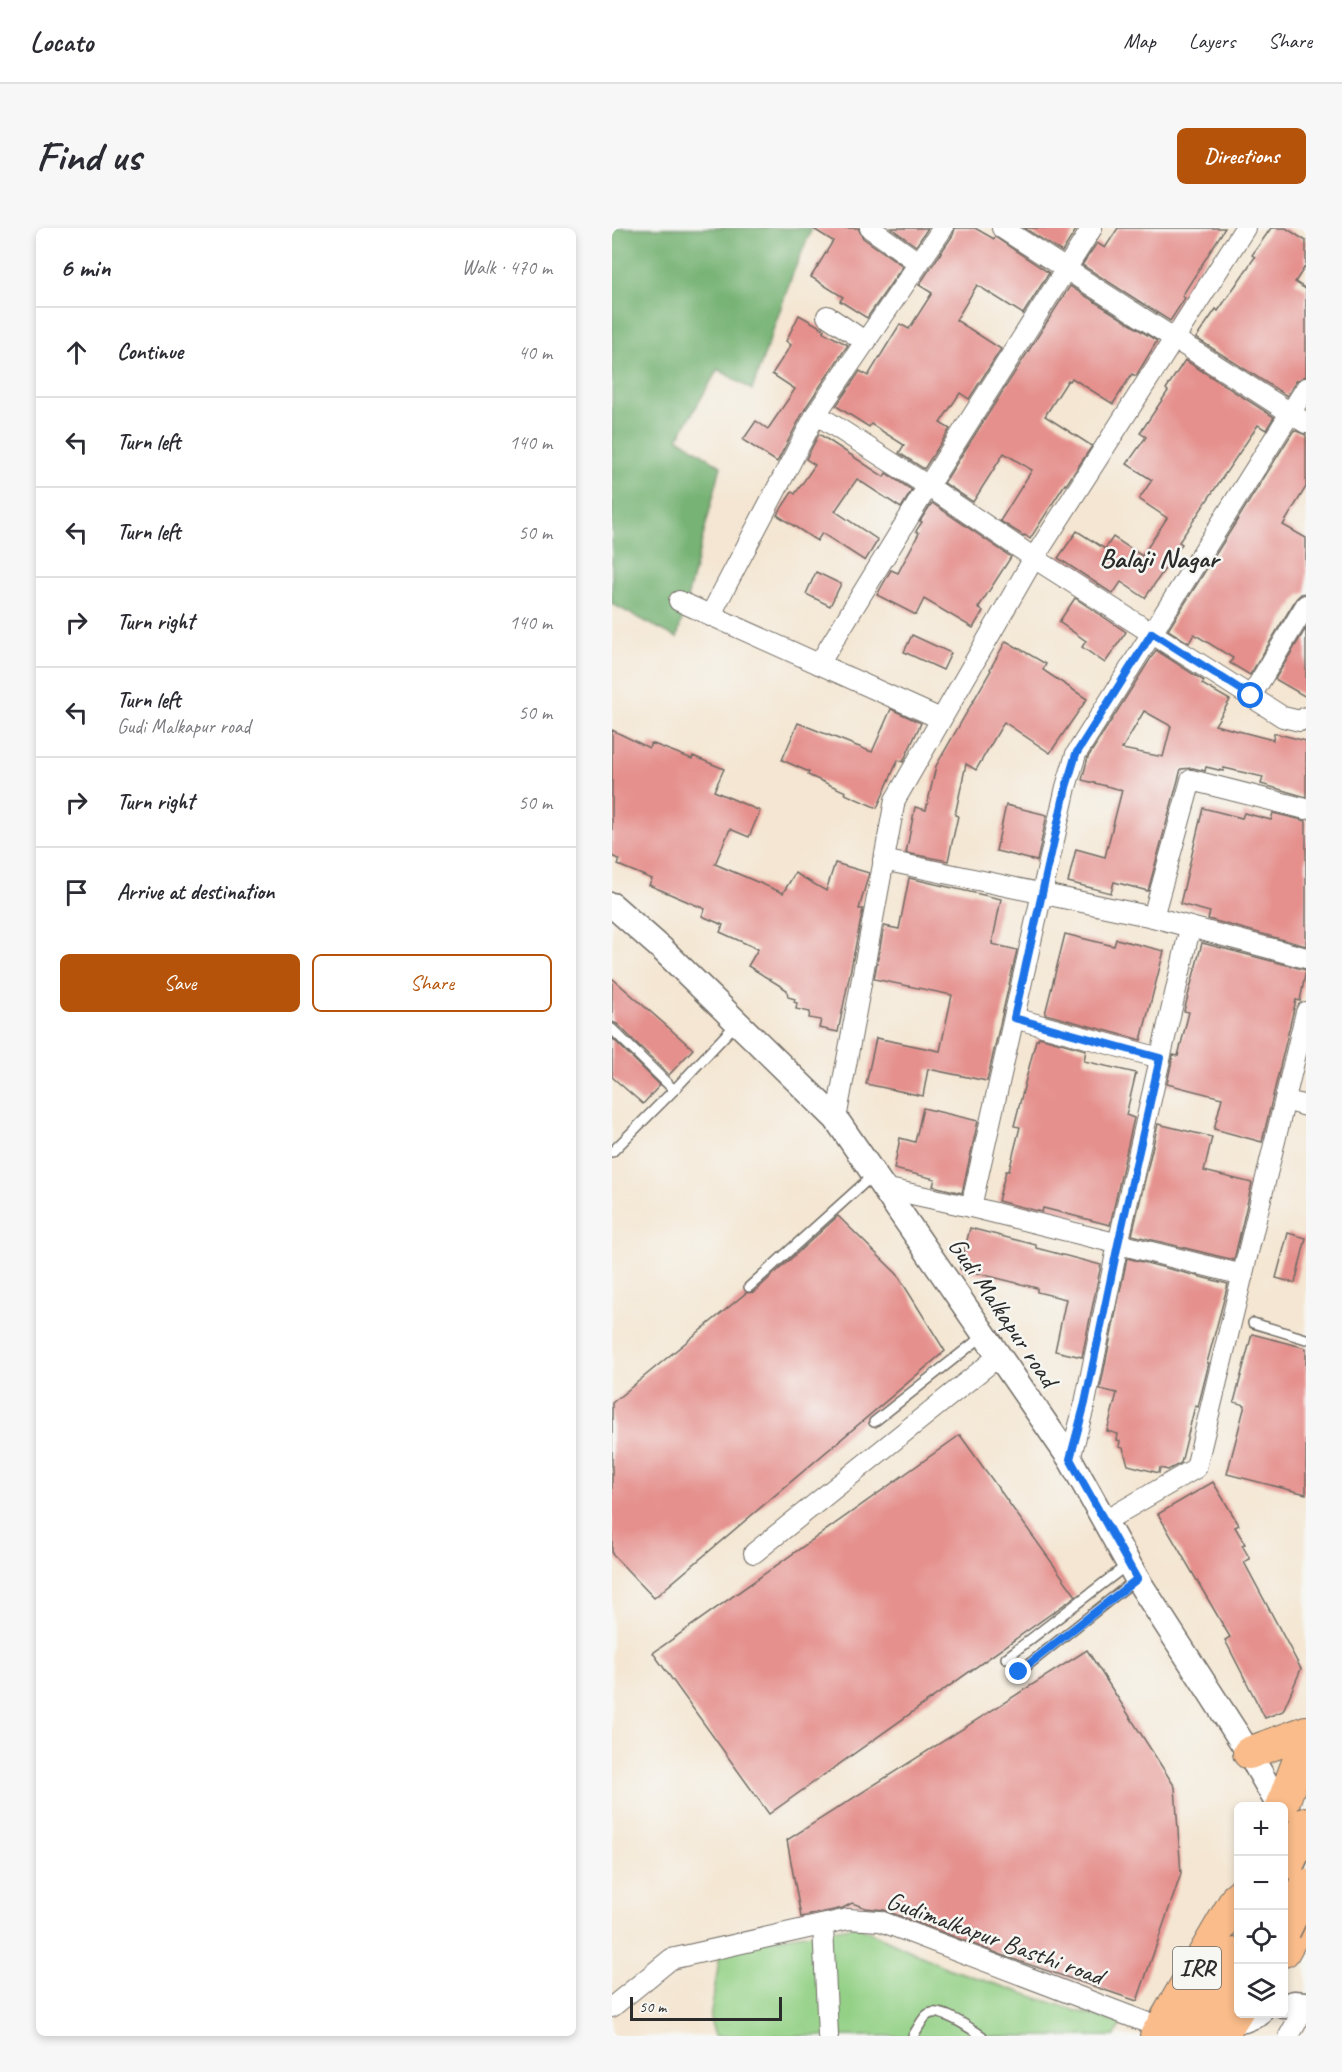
<!DOCTYPE html>
<html lang="en">
<head>
<meta charset="utf-8">
<style>
	:root { --surface:#fff; --page:#f7f7f7; --text:#2b2b33; --muted:#7c7c81; --line:#e1e1e2; --accent:#b45309 }
	body { margin:0; font-family:Caveat,sans-serif; background:var(--page); color:var(--text) }
	.controls { position:absolute; right:18px; bottom:18px; display:grid; overflow:hidden; border-radius:9px; box-shadow:0 3px 9px #0003 }
	.controls button { width:54px; height:54px; display:grid; place-items:center; padding:0; border:0; border-bottom:2px solid var(--line); background:var(--surface); color:var(--text); font:30px sans-serif }
	.scale { position:absolute; left:18px; bottom:15px; width:152px; box-sizing:border-box; padding-left:6px; border:3px solid #2b2b2b; border-top:0; font-size:16px; line-height:21px; white-space:nowrap; color:#2b2b2b; -webkit-text-stroke:4px #f6f6f2; paint-order:stroke }
	.stop { position:absolute; width:18px; height:18px; margin:-14px; border:4px solid #1a73e8; border-radius:50%; background:#fff }
	.stop.end { background:#1a73e8; border-color:#fff; box-shadow:0 2px 6px #0008 }
	.list { margin:0; padding:0; list-style:none }
	h2 { display:flex; justify-content:space-between; align-items:center; height:78px; margin:0; padding:0 24px; font-size:26px }
	h2 small { font-size:20px; font-weight:400; color:var(--muted) }
	.list li { display:grid; grid-template-columns:39px 1fr auto; gap:18px; align-items:center; box-sizing:border-box; height:90px; padding:0 24px; border-top:2px solid var(--line) }
	.list b { display:block; font-size:22px; white-space:nowrap }
	.list p { margin:0; font-size:20px; white-space:nowrap; color:var(--muted) }
	.list em { font-size:20px; font-style:normal; color:var(--muted) }
	.actions { display:flex; gap:12px; padding:18px 24px }
	.actions a { flex:1; padding:14px 0; border:2px solid var(--accent); border-radius:9px; text-align:center; font-size:21px; color:var(--accent) }
	.actions .main { background:var(--accent); color:#fff }
	.icon { flex:none; width:33px; height:33px; fill:none; stroke:currentColor; stroke-width:2; stroke-linecap:round; stroke-linejoin:round }
	.map { position:relative; flex:none; width:694px; height:1808px; overflow:hidden; border-radius:9px }
	header { display:flex; align-items:center; gap:36px; box-sizing:border-box; height:84px; padding:0 30px; background:var(--surface); border-bottom:2px solid var(--line) }
	header strong { font-size:28px }
	nav { display:flex; gap:33px; margin-inline-start:auto; font-size:21px }
	.intro { display:flex; align-items:center; justify-content:space-between; box-sizing:border-box; height:144px; padding:0 36px }
	h1 { margin:0; font-size:42px }
	.button { padding:15px 27px; border-radius:9px; background:var(--accent); color:#fff; font-size:21px; font-weight:700 }
	main { display:flex; gap:36px; padding:0 36px }
	aside { flex:1; background:var(--surface); border-radius:9px; box-shadow:0 3px 9px #0003 }
	.map>svg:first-child { display:block }
	.green { fill:#94d187; stroke:#607e59; stroke-width:1.5 }
	.forest { fill:#77b374; stroke:#516f50; stroke-width:1.5 }
	.building { fill:#e5908d; fill-rule:evenodd }
	.lines { fill:none; stroke-linecap:round; stroke-linejoin:round }
	.service-casing { stroke:#716c65; stroke-width:12 }
	.minor-casing { stroke:#716c65; stroke-width:22 }
	.tertiary-casing { stroke:#716c65; stroke-width:27 }
	.primary-casing { stroke:#716c65; stroke-width:34 }
	.motorway-casing { stroke:#716c65; stroke-width:36 }
	.service { stroke:#fff; stroke-width:9 }
	.minor { stroke:#fff; stroke-width:20 }
	.tertiary { stroke:#fff; stroke-width:24 }
	.primary { stroke:#f9bc8a; stroke-width:32 }
	.motorway { stroke:#f9bc8a; stroke-width:33 }
	.motorway-bridge-casing { stroke:#716c65; stroke-width:36; stroke-linecap:butt }
	.motorway-bridge { stroke:#f9bc8a; stroke-width:33 }
	.route { stroke:#1a73e8; stroke-width:8 }
	.labels { text-anchor:middle; dominant-baseline:central; stroke-width:5; stroke-linejoin:round; paint-order:stroke }
	.shield { fill:#f6f6f2; stroke:#686867; stroke-width:1.5 }
	.shield-label { font-size:24px; font-weight:bold; fill:#2b2b2b }
	.street-label { font-size:26px; fill:#2b2b2b; stroke:#f6f6f2 }
	.neighbourhood-label { font-size:27px; font-weight:bold; fill:#2b2b2b; stroke:#f6f6f2 }
</style>
</head>
<body>
<header>
<strong>Locato</strong>
<nav><a>Map</a><a>Layers</a><a>Share</a></nav>
</header>
<div class="intro"><h1>Find us</h1><a class="button">Directions</a></div>
<main>
<aside>
<h2>6 min<small>Walk · 470 m</small></h2>
<ul class="list">
<li><svg class="icon" aria-label="ahead" viewBox="0 0 24 24"><path d="M12 20V5M6 11l6-6 6 6"/></svg><div><b>Continue</b></div><em>40 m</em></li>
<li><svg class="icon" aria-label="left" viewBox="0 0 24 24"><path d="M17 20v-9H6M10 6l-5 5 5 5"/></svg><div><b>Turn left</b></div><em>140 m</em></li>
<li><svg class="icon" aria-label="left" viewBox="0 0 24 24"><path d="M17 20v-9H6M10 6l-5 5 5 5"/></svg><div><b>Turn left</b></div><em>50 m</em></li>
<li><svg class="icon" aria-label="right" viewBox="0 0 24 24"><path d="M7 20v-9h11M14 6l5 5-5 5"/></svg><div><b>Turn right</b></div><em>140 m</em></li>
<li><svg class="icon" aria-label="left" viewBox="0 0 24 24"><path d="M17 20v-9H6M10 6l-5 5 5 5"/></svg><div><b>Turn left</b><p>Gudi Malkapur road</p></div><em>50 m</em></li>
<li><svg class="icon" aria-label="right" viewBox="0 0 24 24"><path d="M7 20v-9h11M14 6l5 5-5 5"/></svg><div><b>Turn right</b></div><em>50 m</em></li>
<li><svg class="icon" aria-label="arrive" viewBox="0 0 24 24"><path d="M6 21V4h12l-3 4 3 4H6"/></svg><div><b>Arrive at destination</b></div></li>
</ul>
<div class="actions"><a class="main">Save</a><a>Share</a></div>
</aside>
<div class="map">
<svg width="694" height="1808" viewBox="0 0 694 1808">
	<rect width="100%" height="100%" fill="#f6f6f2"/>
	<filter id="ink" filterUnits="userSpaceOnUse"><feTurbulence type="fractalNoise" baseFrequency=".0167" numOctaves="2"/><feDisplacementMap in="SourceGraphic" scale="12" xChannelSelector="R" yChannelSelector="G"/><feConvolveMatrix kernelMatrix="1 2 1 2 8 2 1 2 1" color-interpolation-filters="sRGB"/></filter>
	<filter id="wash" filterUnits="userSpaceOnUse"><feTurbulence type="fractalNoise" baseFrequency=".008" numOctaves="4" result="noise"/><feDisplacementMap in="SourceGraphic" scale="24" xChannelSelector="R" yChannelSelector="G"/><feGaussianBlur stdDeviation="1.35" result="paint"/><feColorMatrix in="noise" values="0 0 0 0 0 0 0 0 0 0 0 0 0 0 0 0 0 1.4 0 .05"/><feComposite in="paint" operator="in"/></filter>
	<g filter="url(#wash)">
		<rect width="100%" height="100%" fill="#f4e6d2"/>
		<!-- green -->
		<path class="green" d="M245 1698 335 1740 462 1782 509 1795 503 1808H103L98 1791 109 1719Z"/>
		<!-- forest -->
		<path class="forest" d="M0 0H200L181 45 140 162 106 141 66 210 109 238 65 410 0 376Z"/>
		<g id="blocks">
			<!-- building -->
			<g class="building">
				<path d="M200 0H246L251 10 291 38 255 90 228 73 231 69 199 49 221 13Z"/>
				<path d="M279 0H316L304 18Z"/>
				<path d="M343 0H363L382 11 383 9 437 45 411 86 365 57 344 92 389 121 357 171 348 165 328 195 338 201 312 241 287 225 292 217 259 196 257 199 224 178 248 143 256 148 288 96 297 101 320 65 307 57 341 7Z"/>
				<path d="M412 0H461L464 2 450 24Z"/>
				<path d="M506 0H613L570 68 573 70 558 93 470 37 485 15 493 20Z"/>
				<path d="M659 0H674L694 13V37L683 54 694 61V148L684 153 675 168 584 110 604 81 606 83 643 29 640 27Z"/>
				<path d="M458 58 545 113 524 148 520 146 501 176 460 150 458 153 456 152 433 188 480 218 454 257 453 256 418 311 413 307 412 308 388 293 420 242 392 225 361 274 332 255Z"/>
				<path d="M187 87 212 101 211 104 236 117 194 179 165 234 131 212 144 193 156 201 183 161 160 146 179 117 174 113Z"/>
				<path d="M573 132 662 189 654 202 646 197 567 314 570 316 533 370 509 354 501 366 446 330 465 303 493 321 501 309 530 328 555 290 527 271 540 252 515 236 534 209 528 205 556 163 554 161Z"/>
				<path d="M682 202 694 207V259L671 297 694 310V365L689 366 684 371 638 447 618 435 621 430 582 406 577 415 556 402Z"/>
				<path d="M207 206 272 249 274 245 300 262 289 280 245 251 223 283 266 312 253 333 210 305 205 313 165 287 180 264 183 266 203 237 194 231Z"/>
				<path d="M320 275 399 329 366 380 371 383 361 400 312 371 304 387 265 367 279 342 286 345 307 305 304 303 310 294 308 293Z"/>
				<path d="M204 344 229 356 218 378 194 366Z"/>
				<path d="M463 370 514 404 493 435 470 419 474 413 447 394Z"/>
				<path d="M694 400V469L663 451Z"/>
				<path d="M300 407 339 425 331 442 292 424Z"/>
				<path d="M394 413 434 436 431 442 475 471 438 525 392 494 364 542 354 536 343 587 346 588 336 633 294 625 303 579 314 582 324 538 379 442 378 441Z"/>
				<path d="M544 422 592 453 590 456 618 472 603 497 661 512 662 505 694 513V569L649 556 651 549 612 540 611 543 594 539 593 543 581 540 569 541 536 663 502 654 499 665 456 654 464 621 493 629 510 562 470 552 476 529ZM532 483 559 498 551 529 510 521Z"/>
				<path d="M279 481 309 495 291 534 286 532 265 580 233 566 234 564 196 547 197 544 170 532 186 495 260 524Z"/>
				<path d="M0 502 37 520 39 515 80 531 81 528 112 541 102 563 148 583 137 609 118 601 103 636 171 665 183 645 214 663 223 635 257 645 247 681H251L226 804 207 800 209 792 197 790 198 784 184 781 185 775 182 774 183 771 176 769 175 762 136 738 146 721 108 704 111 697 90 688 93 681 37 657 40 651 6 637 8 632 0 628Z"/>
				<path d="M394 577 435 587 425 633 384 623Z"/>
				<path d="M591 580 630 590 632 585 659 592 661 585 694 593V718L596 691 598 684 568 676Z"/>
				<path d="M297 650 389 671 380 716 405 722 375 853 316 841 311 868 254 856 264 810 328 823 340 767 262 751 272 698 287 701Z"/>
				<path d="M453 706 502 718 504 711 552 723 529 812 433 786Z"/>
				<path d="M590 715 694 742 688 773 684 772 650 914 602 901 610 870 555 856 561 827 566 828 577 784 572 783Z"/>
				<path d="M0 750 81 821 57 847 5 796 0 794Z"/>
				<path d="M427 809 474 822 472 833 524 845 514 887 522 890 498 997 431 980 430 984 386 973 394 943H397L408 899 402 898 424 812H426Z"/>
				<path d="M0 810 48 857 31 876 0 849Z"/>
				<path d="M311 880 366 893 350 965 321 958 323 951 282 941 288 910 303 914Z"/>
				<path d="M546 896 600 909 592 943 640 955 622 1032 520 1007Z"/>
				<path d="M226 988 285 1046 333 1123 42 1370 0 1326V1175L134 1065 142 1064Z"/>
				<path d="M358 1000 424 1017V1020L489 1037 470 1129 443 1123 454 1071 425 1064V1060L348 1041Z"/>
				<path d="M676 1005 694 1010 683 1055 664 1050Z"/>
				<path d="M515 1030 616 1056 595 1135H597L586 1179 583 1178 569 1235 556 1242 548 1240 547 1245 516 1237 511 1220 507 1219 508 1213 505 1212 506 1206 495 1203 505 1165 488 1161Z"/>
				<path d="M640 1106 694 1120V1266L615 1246 633 1177 622 1174Z"/>
				<path d="M348 1207 464 1368 157 1586 41 1425Z"/>
				<path d="M601 1254 627 1297 623 1299 633 1316 630 1317 638 1331 632 1334 689 1441 671 1483 653 1490 613 1412 618 1409 546 1286Z"/>
				<path d="M475 1422 563 1559 569 1646 525 1773 395 1729 272 1682 254 1680 240 1675 231 1680 189 1689 175 1612Z"/>
			</g>
		</g>
	</g>
	<g filter="url(#ink)">
		<use href="#blocks" fill-opacity="0" stroke="#716c65" stroke-width="1.5"/>
		<g class="lines">
			<defs>
				<g id="service">
					<path d="M0 801 62 862"/>
					<path d="M0 924 62 862 125 795"/>
					<path d="M137 1059 260 948"/>
					<path d="M641 1095 694 1111"/>
					<path d="M262 1194 372 1107"/>
					<path d="M394 1430 515 1337"/>
					<path d="M407 1444 523 1352"/>
					<path d="M301 1808C305 1802 309 1793 314 1788 326 1776 359 1801 370 1808"/>
				</g>
				<g id="minor">
					<path d="M258 0 307 35"/>
					<path d="M331 0 204 186 316 258 422 330 671 489 688 493 694 489"/>
					<path d="M390 0 694 195"/>
					<path d="M215 88 254 114"/>
					<path d="M67 373 329 491"/>
					<path d="M98 388 204 186"/>
					<path d="M207 436 316 258 480 0"/>
					<path d="M639 468 694 377"/>
					<path d="M271 632 541 689 694 730"/>
					<path d="M541 689 579 552 694 581"/>
					<path d="M402 790 548 830"/>
					<path d="M673 872 694 878"/>
					<path d="M224 891 283 572 422 330 633 0"/>
					<path d="M272 960 359 979 631 1047"/>
					<path d="M359 979 454 559 464 526 694 160"/>
					<path d="M458 1231 473 1175 506 1016 578 700"/>
					<path d="M493 1293 584 1240 694 784"/>
					<path d="M142 1325 387 1128"/>
					<path d="M211 1697 216 1808"/>
					<path d="M0 1779 59 1731 236 1691 268 1693 549 1800"/>
					<path d="M677 1808 694 1777"/>
				</g>
				<g id="tertiary">
					<path d="M0 677 50 721 224 891 458 1231 525 1351 637 1525 667 1578"/>
					<path d="M672 1778 682 1775 694 1776"/>
					<path d="M632 1792 647 1786"/>
				</g>
				<g id="primary">
					<path d="M637 1525 694 1504"/>
					<path d="M670 1578 694 1512"/>
					<path d="M672 1723 694 1683"/>
					<path d="M544 1808 626 1668"/>
				</g>
				<g id="motorway">
					<path d="M672 1644 694 1596"/>
					<path d="M578 1808 626 1726"/>
					<path d="M609 1808 626 1780"/>
				</g>
			</defs>
			<!-- service casing -->
			<use href="#service" class="service-casing"/>
			<!-- minor casing -->
			<use href="#minor" class="minor-casing"/>
			<!-- tertiary casing -->
			<use href="#tertiary" class="tertiary-casing"/>
			<!-- primary casing -->
			<use href="#primary" class="primary-casing"/>
			<!-- motorway casing -->
			<use href="#motorway" class="motorway-casing"/>
			<!-- service -->
			<use href="#service" class="service"/>
			<!-- minor -->
			<use href="#minor" class="minor"/>
			<!-- tertiary -->
			<use href="#tertiary" class="tertiary"/>
			<!-- primary -->
			<use href="#primary" class="primary"/>
			<!-- motorway -->
			<use href="#motorway" class="motorway"/>
			<defs>
				<path id="motorway-bridge" d="M672 1702 694 1658"/>
			</defs>
			<!-- motorway-bridge casing -->
			<use href="#motorway-bridge" class="motorway-bridge-casing"/>
			<!-- motorway-bridge -->
			<use href="#motorway-bridge" class="motorway-bridge"/>
		</g>
	</g>
	<g class="lines" filter="url(#ink)">
		<!-- route -->
		<path class="route" d="M407 1444 525 1351 458 1231 473 1175 506 1016 548 830 402 790 454 559 464 526 540 405 639 468"/>
	</g>
	<g class="labels">
		<!-- shield labels -->
		<rect class="shield" x="561" y="1719" width="48" height="42" rx="4.5"/>
		<g class="shield-label">
			<text x="585" y="1740">IRR</text>
		</g>
		<!-- street labels -->
		<g class="street-label">
			<text transform="translate(391 1084) rotate(56)">Gudi Malkapur road</text>
			<text transform="translate(383 1710) rotate(20)">Gudimalkapur Basthi road</text>
		</g>
		<!-- neighbourhood labels -->
		<g class="neighbourhood-label">
			<text x="547" y="330">Balaji Nagar</text>
		</g>
	</g>
</svg>
<div class="controls">
<button>+</button>
<button>−</button>
<button><svg class="icon" aria-label="locate" viewBox="0 0 24 24"><circle cx="12" cy="12" r="6"/><path d="M12 2v4M12 18v4M2 12h4M18 12h4"/></svg></button>
<button><svg class="icon" aria-label="layers" viewBox="0 0 24 24"><path d="M12 4l9 5-9 5-9-5zM3 14l9 5 9-5"/></svg></button>
</div>
<div class="scale">50 m</div>
<div class="stop" style="left:639px;top:468px"></div>
<div class="stop end" style="left:407px;top:1444px"></div>
</div>
</main>
</body>
</html>
